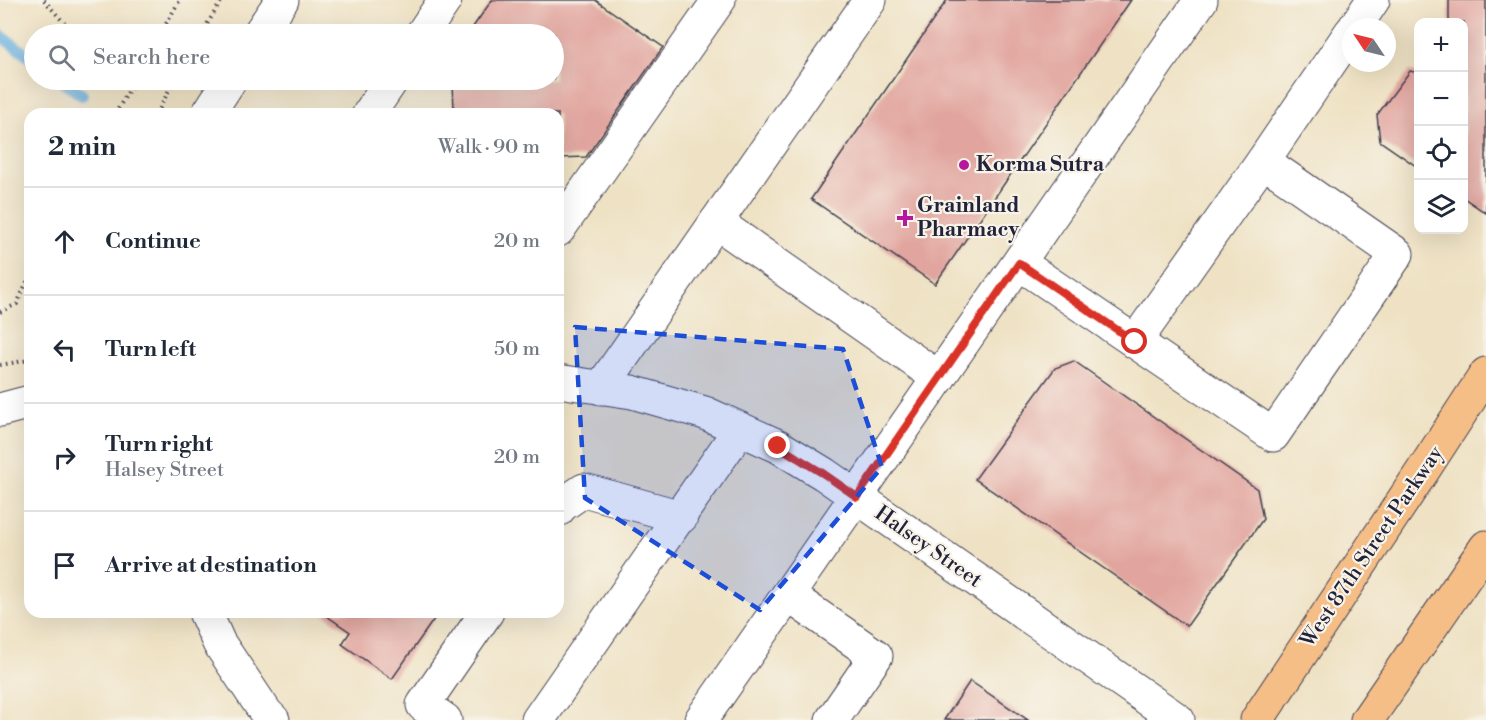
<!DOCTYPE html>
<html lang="en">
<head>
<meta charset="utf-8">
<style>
	:root { --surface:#fff; --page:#f2f2f3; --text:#1f2937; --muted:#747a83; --line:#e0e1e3 }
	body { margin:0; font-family:"Libre Bodoni",serif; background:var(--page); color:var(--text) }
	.controls { position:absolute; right:18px; top:18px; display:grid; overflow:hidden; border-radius:12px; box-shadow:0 6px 24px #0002 }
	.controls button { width:54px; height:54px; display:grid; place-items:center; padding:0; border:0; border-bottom:2px solid var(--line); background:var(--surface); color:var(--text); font:30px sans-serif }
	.compass { position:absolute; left:1342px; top:18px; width:54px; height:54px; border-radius:50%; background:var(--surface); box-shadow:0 6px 24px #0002; rotate:305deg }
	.stop { position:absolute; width:18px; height:18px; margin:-14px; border:4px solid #d93025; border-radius:50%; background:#fff }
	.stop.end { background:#d93025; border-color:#fff; box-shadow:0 2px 6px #0008 }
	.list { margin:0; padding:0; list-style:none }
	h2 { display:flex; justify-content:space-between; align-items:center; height:78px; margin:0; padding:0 24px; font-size:26px }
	h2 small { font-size:20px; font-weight:400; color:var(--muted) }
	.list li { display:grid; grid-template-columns:39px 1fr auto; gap:18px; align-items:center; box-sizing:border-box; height:108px; padding:0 24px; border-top:2px solid var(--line) }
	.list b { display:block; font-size:22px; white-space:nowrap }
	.list p { margin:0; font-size:20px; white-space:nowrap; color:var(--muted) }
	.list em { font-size:20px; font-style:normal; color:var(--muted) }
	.icon { flex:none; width:33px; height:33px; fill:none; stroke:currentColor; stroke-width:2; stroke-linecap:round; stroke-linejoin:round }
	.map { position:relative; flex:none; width:1486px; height:720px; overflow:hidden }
	.search { position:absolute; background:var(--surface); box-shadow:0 6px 24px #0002; left:24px; top:24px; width:540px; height:66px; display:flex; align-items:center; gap:15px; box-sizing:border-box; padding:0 21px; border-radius:33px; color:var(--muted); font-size:22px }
	.panel { position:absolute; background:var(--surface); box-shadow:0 6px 24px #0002; left:24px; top:108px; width:540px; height:510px; border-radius:18px }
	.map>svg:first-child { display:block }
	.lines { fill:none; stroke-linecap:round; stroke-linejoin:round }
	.stream { stroke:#69b0e0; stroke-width:12 }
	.building { fill:#e1a49e }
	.minor-casing { stroke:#413f50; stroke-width:35 }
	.major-casing { stroke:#413f50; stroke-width:35 }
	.path { stroke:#413f50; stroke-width:4; stroke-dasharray:1.5 4.5; stroke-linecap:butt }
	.minor { stroke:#fff; stroke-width:33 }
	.major { stroke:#f6be87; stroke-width:33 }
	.route { stroke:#d93025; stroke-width:8 }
	.marked { fill:#1d4ed8; fill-opacity:0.2; stroke:#1d4ed8; stroke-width:4.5; stroke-dasharray:12 8; stroke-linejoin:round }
	.poi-dot { fill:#b5179e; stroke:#f7f3e8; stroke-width:2 }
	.labels { text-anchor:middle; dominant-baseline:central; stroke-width:4.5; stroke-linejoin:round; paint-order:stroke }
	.poi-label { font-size:21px; font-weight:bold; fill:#22223b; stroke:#f7f3e8; text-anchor:start }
	.street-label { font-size:21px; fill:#22223b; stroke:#f7f3e8 }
</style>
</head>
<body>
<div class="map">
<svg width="1486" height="720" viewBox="0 0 1486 720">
	<rect width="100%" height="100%" fill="#f7f3e8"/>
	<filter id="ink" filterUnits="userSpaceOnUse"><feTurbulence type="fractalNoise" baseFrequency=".0167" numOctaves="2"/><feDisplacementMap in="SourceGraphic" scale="12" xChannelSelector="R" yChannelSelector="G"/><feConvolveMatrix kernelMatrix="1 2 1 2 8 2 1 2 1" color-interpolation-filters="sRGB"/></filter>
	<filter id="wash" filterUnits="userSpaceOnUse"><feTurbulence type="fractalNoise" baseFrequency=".008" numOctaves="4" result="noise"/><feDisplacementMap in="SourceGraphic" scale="24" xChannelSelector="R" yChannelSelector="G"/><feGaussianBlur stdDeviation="1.35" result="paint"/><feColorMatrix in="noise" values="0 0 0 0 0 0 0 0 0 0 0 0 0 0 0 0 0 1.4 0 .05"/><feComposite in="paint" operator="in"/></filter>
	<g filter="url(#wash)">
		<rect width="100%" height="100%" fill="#efe2c4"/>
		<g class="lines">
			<!-- stream -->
			<g class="stream">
				<path d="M0 35 34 60"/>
				<path d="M61 80 82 95"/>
			</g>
		</g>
		<g id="blocks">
			<!-- building -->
			<g class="building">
				<path d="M492 0H595L663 47 586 157 558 158V114H454L453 80H554V34H468Z"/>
				<path d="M947 0H1131L935 284 811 199Z"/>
				<path d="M1449 0H1486V213L1464 198V22H1449Z"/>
				<path d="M1410 71 1419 73V168L1380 141 1377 115Z"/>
				<path d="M1074 361 1257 489 1263 519 1187 626 975 479 1055 368Z"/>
				<path d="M321 612H439L392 679 342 644 350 632Z"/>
				<path d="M970 681 1028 720H944Z"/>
			</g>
		</g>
	</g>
	<g filter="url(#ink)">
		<use href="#blocks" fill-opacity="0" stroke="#413f50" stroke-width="1.5"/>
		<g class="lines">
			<defs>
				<g id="minor">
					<path d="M1355 27 1373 0"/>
					<path d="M259 34 282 0"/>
					<path d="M422 34 445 0"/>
					<path d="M208 114 230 80"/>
					<path d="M369 114 392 80"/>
					<path d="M1263 161 1351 32"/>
					<path d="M716 222 939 378"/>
					<path d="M558 230 719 0"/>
					<path d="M1019 263 1273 435 1397 254 1263 161 1135 342"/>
					<path d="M558 381 632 392 705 413 778 446 824 474 1178 720"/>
					<path d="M601 388 870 0"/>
					<path d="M0 410 30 402"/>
					<path d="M558 510 562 505 584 490 681 517"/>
					<path d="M788 595 876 656 832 720"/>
					<path d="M205 612 219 643 266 713 273 720"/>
					<path d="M445 720 423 705 487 612"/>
					<path d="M538 720 740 429"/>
					<path d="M701 720 1201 0"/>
				</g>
				<g id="major">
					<path d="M1257 720 1424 469 1486 374"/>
					<path d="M1367 720 1486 547"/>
				</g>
			</defs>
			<!-- minor casing -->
			<use href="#minor" class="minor-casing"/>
			<!-- major casing -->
			<use href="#major" class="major-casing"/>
			<!-- path -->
			<g class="path">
				<path d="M44 0 74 34"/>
				<path d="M160 34 180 0"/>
				<path d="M201 34 222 0"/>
				<path d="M115 114 135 80"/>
				<path d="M157 114 174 80"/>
				<path d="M0 312 17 304 30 275"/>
				<path d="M0 365 30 360"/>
			</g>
			<!-- minor -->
			<use href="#minor" class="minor"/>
			<!-- major -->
			<use href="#major" class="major"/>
		</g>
	</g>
	<g class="lines" filter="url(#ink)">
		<!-- route -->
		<path class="route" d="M778 446 824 474 857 497 1019 263 1135 342"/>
	</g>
	<!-- marked area -->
	<path class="marked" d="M575 327 843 349 882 467 760 610 585 498Z"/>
	<!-- markers -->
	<g class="poi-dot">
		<circle cx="964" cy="165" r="6"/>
		<path d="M902 209h6v6h6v6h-6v6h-6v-6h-6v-6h6z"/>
	</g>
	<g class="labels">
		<!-- poi labels -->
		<g class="poi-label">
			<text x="976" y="165">Korma Sutra</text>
			<text x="917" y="206">Grainland<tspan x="917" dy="24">Pharmacy</tspan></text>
		</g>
		<!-- street labels -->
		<g class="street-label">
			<text transform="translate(928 547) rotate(35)">Halsey Street</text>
			<text transform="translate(1372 547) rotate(-56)">West 87th Street Parkway</text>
		</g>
	</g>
</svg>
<div class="controls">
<button>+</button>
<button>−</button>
<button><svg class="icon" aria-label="locate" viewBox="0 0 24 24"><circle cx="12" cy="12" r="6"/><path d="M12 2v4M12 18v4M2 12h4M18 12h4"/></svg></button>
<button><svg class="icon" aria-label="layers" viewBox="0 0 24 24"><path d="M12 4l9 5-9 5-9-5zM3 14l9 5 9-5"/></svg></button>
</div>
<svg class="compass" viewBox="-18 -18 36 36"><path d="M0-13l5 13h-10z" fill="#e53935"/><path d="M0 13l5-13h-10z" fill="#747a83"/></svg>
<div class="stop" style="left:1135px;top:342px"></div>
<div class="stop end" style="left:778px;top:446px"></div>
<div class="search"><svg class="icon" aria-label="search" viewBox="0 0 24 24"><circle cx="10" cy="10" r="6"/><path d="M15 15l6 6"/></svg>Search here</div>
<section class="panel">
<h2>2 min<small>Walk · 90 m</small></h2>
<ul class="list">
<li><svg class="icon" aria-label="ahead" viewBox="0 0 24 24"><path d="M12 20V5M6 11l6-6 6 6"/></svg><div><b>Continue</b></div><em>20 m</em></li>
<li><svg class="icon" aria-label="left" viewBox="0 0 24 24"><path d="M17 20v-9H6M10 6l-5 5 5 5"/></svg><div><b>Turn left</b></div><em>50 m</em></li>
<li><svg class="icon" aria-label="right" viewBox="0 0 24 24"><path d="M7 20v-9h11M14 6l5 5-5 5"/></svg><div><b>Turn right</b><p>Halsey Street</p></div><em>20 m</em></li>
<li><svg class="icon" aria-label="arrive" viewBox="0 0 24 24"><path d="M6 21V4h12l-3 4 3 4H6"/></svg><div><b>Arrive at destination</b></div></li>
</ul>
</section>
</div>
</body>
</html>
